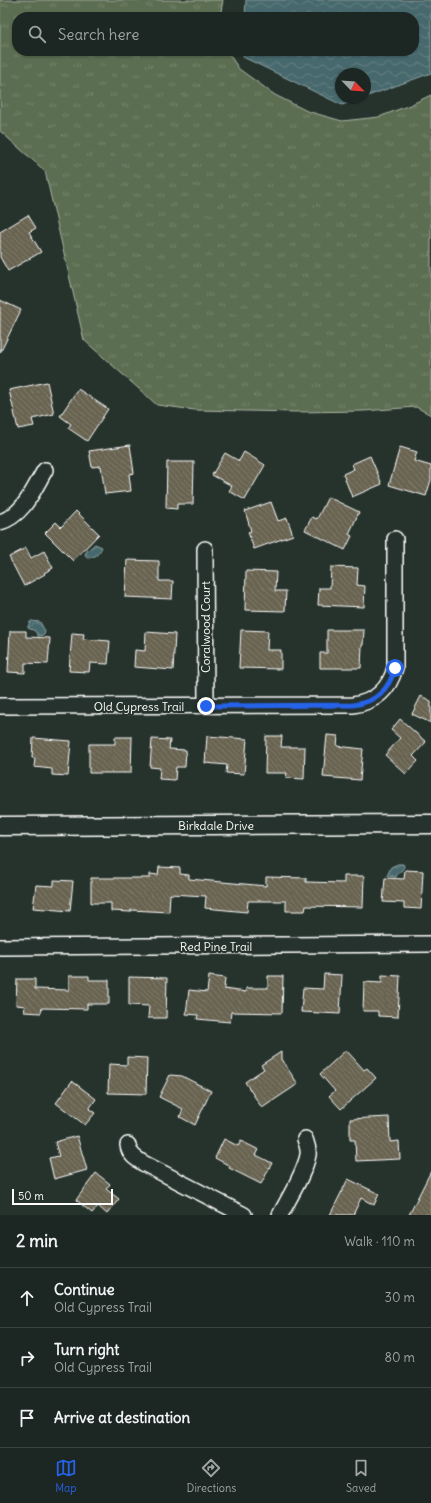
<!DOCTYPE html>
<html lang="en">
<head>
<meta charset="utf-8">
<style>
	:root { --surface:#1c2622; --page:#29322f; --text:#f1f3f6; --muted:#a0a5a5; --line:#3a4340; --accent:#2563eb }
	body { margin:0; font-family:Delius,sans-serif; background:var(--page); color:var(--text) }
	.compass { position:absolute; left:335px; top:68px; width:36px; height:36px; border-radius:50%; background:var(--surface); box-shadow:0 1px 3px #0004; rotate:115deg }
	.scale { position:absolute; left:12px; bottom:10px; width:101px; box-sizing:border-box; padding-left:4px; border:2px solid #fff; border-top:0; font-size:11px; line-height:14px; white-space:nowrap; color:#fff; -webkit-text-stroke:3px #26332d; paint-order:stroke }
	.stop { position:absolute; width:12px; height:12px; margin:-9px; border:3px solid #2563eb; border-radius:50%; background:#fff }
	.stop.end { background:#2563eb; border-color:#fff; box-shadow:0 1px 4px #0008 }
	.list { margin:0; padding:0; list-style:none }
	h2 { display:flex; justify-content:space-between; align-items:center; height:52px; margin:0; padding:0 16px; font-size:17px }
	h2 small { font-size:13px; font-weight:400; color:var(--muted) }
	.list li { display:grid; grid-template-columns:26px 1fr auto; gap:12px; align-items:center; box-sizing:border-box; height:60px; padding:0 16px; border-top:1px solid var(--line) }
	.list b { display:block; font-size:15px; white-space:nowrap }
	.list p { margin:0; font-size:13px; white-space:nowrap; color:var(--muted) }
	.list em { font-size:13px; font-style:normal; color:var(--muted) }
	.icon { flex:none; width:22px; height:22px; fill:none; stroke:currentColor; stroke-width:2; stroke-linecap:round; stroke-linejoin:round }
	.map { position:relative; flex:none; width:431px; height:1215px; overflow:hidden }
	.search { position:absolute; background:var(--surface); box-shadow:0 1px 3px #0004; left:12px; right:12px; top:12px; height:44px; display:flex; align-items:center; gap:10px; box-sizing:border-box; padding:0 14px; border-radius:16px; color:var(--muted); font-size:15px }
	.sheet { height:232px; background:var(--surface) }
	nav { display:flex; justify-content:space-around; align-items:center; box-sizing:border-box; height:56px; border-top:1px solid var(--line); background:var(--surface); font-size:11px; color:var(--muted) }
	nav a { display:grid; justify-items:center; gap:2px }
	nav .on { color:var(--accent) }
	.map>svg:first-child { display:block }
	.grass { fill:url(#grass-tufts); stroke:#aeb6a8 }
	.water { fill:url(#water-waves); stroke:#91a5a7 }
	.building { fill:url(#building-back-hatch); stroke:#fff }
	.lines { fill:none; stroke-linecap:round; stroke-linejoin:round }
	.minor-casing { stroke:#fff; stroke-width:18 }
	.tertiary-casing { stroke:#fff; stroke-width:21 }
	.minor { stroke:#26332d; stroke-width:15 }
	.tertiary { stroke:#26332d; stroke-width:18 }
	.route { stroke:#2563eb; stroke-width:5 }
	.labels { text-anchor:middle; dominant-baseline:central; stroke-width:4; stroke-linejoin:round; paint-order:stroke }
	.street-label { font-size:12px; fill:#fff; stroke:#26332d }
</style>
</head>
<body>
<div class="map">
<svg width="431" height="1215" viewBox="0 0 431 1215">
	<defs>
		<pattern id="grass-tufts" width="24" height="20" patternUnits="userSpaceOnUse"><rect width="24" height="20" fill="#5c6e51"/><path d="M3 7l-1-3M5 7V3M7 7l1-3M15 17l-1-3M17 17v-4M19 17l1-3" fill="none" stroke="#74846b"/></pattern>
		<pattern id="water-waves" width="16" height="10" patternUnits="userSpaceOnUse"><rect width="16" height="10" fill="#47696d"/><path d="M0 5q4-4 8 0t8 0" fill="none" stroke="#638083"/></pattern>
		<pattern id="building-back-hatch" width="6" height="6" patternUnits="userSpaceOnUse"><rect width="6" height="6" fill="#696451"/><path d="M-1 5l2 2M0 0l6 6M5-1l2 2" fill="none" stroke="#807b6b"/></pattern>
	</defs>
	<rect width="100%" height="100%" fill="#26332d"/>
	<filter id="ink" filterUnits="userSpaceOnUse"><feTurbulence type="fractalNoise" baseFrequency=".025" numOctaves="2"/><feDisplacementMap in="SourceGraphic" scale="8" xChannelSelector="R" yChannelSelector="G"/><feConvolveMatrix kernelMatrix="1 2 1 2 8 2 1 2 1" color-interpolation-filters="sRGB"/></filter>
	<g filter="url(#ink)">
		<!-- grass -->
		<path class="grass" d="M0 0H223L220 17H17V51H227L239 69 275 95 307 111 342 121 379 117 410 105 431 95V415L416 407 364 411 296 412 195 410 157 405 84 340 45 171 0 131Z"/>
		<!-- water -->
		<g class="water">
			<path d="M246 0H431V73L365 97V74H341V98H362L342 105 243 57V51H414V17H245Z"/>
			<path d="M95 544 102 547C99 554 95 558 87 558L85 554 87 551Z"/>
			<path d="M31 621 40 622 45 631 44 635 38 636 35 631 28 628V626Z"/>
			<path d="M398 864H403L404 866C404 870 398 872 396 877L387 876 391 867Z"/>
		</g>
		<!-- building -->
		<g class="building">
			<path d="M28 215 36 228 29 232 41 252 8 271 0 257V232Z"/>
			<path d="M0 300 21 310 0 353Z"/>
			<path d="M47 382 54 414 32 419 34 426 18 429 9 390Z"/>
			<path d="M78 389 108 409 87 441 68 428 71 424 60 416Z"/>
			<path d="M130 445 134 473 129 474 131 491 105 494 101 466 92 467 89 451Z"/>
			<path d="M400 447 417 452 414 461 431 466V480L426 496 389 485Z"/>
			<path d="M244 452 265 465 245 500 229 491 232 486 212 475 225 453 239 461Z"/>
			<path d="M370 456 382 484 352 497 343 474 354 469 352 464Z"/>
			<path d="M167 462H194L193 504H177V509L166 508Z"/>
			<path d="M328 497 359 512 349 534 352 536 345 550 305 530 312 517 317 519Z"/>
			<path d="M271 502 278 521 287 518 293 535 254 549 248 532 251 531 245 511Z"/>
			<path d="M76 511 99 534 73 561 45 533 56 522 61 527Z"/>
			<path d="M26 548 31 558 44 551 53 568 44 573 45 574 24 586 9 557Z"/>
			<path d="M127 560 159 561V581H173L172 599 125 597Z"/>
			<path d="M331 567 358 568 357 585 365 586 364 607 318 605 319 588H330Z"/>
			<path d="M246 571 276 572 275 591H286L285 611 245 610Z"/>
			<path d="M241 630 268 631 267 650H281V669L239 668Z"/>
			<path d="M327 630H364L363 645H362L361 668H320V653H327Z"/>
			<path d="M10 631H26V637L50 638 48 664 25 663V673L8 672Z"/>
			<path d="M146 632 175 634 173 670 134 667 135 650 145 651Z"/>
			<path d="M72 633 84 634 83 639 110 641 108 664 90 663 89 672 69 671Z"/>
			<path d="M421 696 431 701V723L412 714Z"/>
			<path d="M400 719 426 742 413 756 418 761 406 774 385 755 400 738 391 730Z"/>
			<path d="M327 735 338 736 337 746 363 749 360 780 323 777Z"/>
			<path d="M207 736 247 739 244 774 226 773 227 765 205 763Z"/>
			<path d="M266 736H282L281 747H305L304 779 286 778 287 773H265Z"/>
			<path d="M115 737H132L131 773H89V744H115Z"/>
			<path d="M33 738 71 741 68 776 52 775V769L34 767 35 758H32Z"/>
			<path d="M152 739 170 740 169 749 186 750 185 767H176L175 780 159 779 160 768 150 767Z"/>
			<path d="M159 867 180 868V874L189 875V879L266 886V877L306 878V882L344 883V876H364L363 907 306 906 305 911H286V901H248L247 912 205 908 206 896 170 894 169 912 131 910V912L111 911V903H91V878H150V874L158 875Z"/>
			<path d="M405 870 423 871 421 909 404 908V903L383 902 385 878 404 879Z"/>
			<path d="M54 880 73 881 70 911 33 908 36 885 54 886Z"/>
			<path d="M324 974 342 975 340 1014 301 1012 303 988 323 989Z"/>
			<path d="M382 975 400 976 398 1017 378 1016V1011H363L364 982 382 983Z"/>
			<path d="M69 976H89V980H109V1004H87V1009L42 1008 41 1013 24 1012 25 1006 16 1005 17 979H35V989L69 990Z"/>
			<path d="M209 976 225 978 224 989 246 992V988H268V976H283L282 1013 231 1012 230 1022 197 1019 198 1015 186 1014 189 990 207 992Z"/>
			<path d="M129 977 167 978 166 1018H148L149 1006 129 1005Z"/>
			<path d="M346 1050 364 1070 367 1068 376 1078 341 1109 329 1096 335 1091 320 1074Z"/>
			<path d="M281 1052V1059L298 1084 262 1108 245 1082 264 1069 261 1065Z"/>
			<path d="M127 1057 147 1058 146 1094 108 1093 109 1064 127 1065Z"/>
			<path d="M170 1075 182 1076 211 1091 195 1125 180 1117 183 1109 159 1097Z"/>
			<path d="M72 1081 96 1099 89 1109 95 1113 85 1125 56 1103Z"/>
			<path d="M389 1117 390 1142 399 1141 400 1159 356 1161 355 1140H350V1119Z"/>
			<path d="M77 1136 87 1170 54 1179 49 1158 59 1156 55 1142Z"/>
			<path d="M224 1139 238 1146 241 1141 259 1150 256 1155 272 1163 261 1184 229 1168 230 1166 215 1158Z"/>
			<path d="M431 1171V1215H409Z"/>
			<path d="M96 1173 110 1184 106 1189 119 1199 107 1214 98 1206 92 1213 76 1200Z"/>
			<path d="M348 1179 379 1194 374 1205 361 1198 353 1215H330Z"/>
		</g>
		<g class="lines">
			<defs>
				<g id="minor">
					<path d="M0 522C24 515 33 490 45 470"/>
					<path d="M205 549 206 705"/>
					<path d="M0 706 353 705C375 702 389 690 395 668V539"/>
					<path d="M0 947 431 944"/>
					<path d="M128 1145C129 1154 135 1158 143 1163L244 1215"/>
					<path d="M280 1215C289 1198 305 1172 308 1155 309 1149 307 1145 305 1139"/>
				</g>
				<path id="tertiary" d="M0 826 431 824"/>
			</defs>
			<!-- minor casing -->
			<use href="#minor" class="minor-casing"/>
			<!-- tertiary casing -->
			<use href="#tertiary" class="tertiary-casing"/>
			<!-- minor -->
			<use href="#minor" class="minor"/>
			<!-- tertiary -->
			<use href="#tertiary" class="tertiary"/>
		</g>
	</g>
	<g class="lines" filter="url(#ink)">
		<!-- route -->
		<path class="route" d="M206 706 353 705C376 702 389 690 395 668"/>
	</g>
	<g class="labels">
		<!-- street labels -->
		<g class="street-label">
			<text transform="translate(205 627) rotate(-90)">Coralwood Court</text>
			<text x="139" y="706">Old Cypress Trail</text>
			<text x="216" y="825">Birkdale Drive</text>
			<text x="216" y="946">Red Pine Trail</text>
		</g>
	</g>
</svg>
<svg class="compass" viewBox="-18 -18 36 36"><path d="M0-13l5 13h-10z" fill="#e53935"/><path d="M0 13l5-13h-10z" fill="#a0a5a5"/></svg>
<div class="scale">50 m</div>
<div class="stop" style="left:395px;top:668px"></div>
<div class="stop end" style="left:206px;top:706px"></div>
<div class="search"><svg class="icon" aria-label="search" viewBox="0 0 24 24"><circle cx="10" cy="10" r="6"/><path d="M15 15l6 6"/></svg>Search here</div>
</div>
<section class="sheet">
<h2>2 min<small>Walk · 110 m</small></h2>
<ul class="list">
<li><svg class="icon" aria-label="ahead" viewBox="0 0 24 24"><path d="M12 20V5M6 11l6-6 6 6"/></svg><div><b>Continue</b><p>Old Cypress Trail</p></div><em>30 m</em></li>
<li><svg class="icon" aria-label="right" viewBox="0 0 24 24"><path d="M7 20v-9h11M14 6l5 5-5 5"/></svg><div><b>Turn right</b><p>Old Cypress Trail</p></div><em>80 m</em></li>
<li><svg class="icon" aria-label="arrive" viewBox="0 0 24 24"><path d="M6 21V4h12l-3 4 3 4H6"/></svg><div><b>Arrive at destination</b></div></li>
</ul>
</section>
<nav>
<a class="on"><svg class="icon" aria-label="map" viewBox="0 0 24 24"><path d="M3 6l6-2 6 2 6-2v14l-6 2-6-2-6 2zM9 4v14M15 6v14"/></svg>Map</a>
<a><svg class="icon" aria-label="directions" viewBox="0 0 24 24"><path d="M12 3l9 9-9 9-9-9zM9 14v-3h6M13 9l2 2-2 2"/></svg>Directions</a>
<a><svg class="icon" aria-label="saved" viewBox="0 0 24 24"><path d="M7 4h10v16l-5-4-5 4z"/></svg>Saved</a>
</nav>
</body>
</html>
